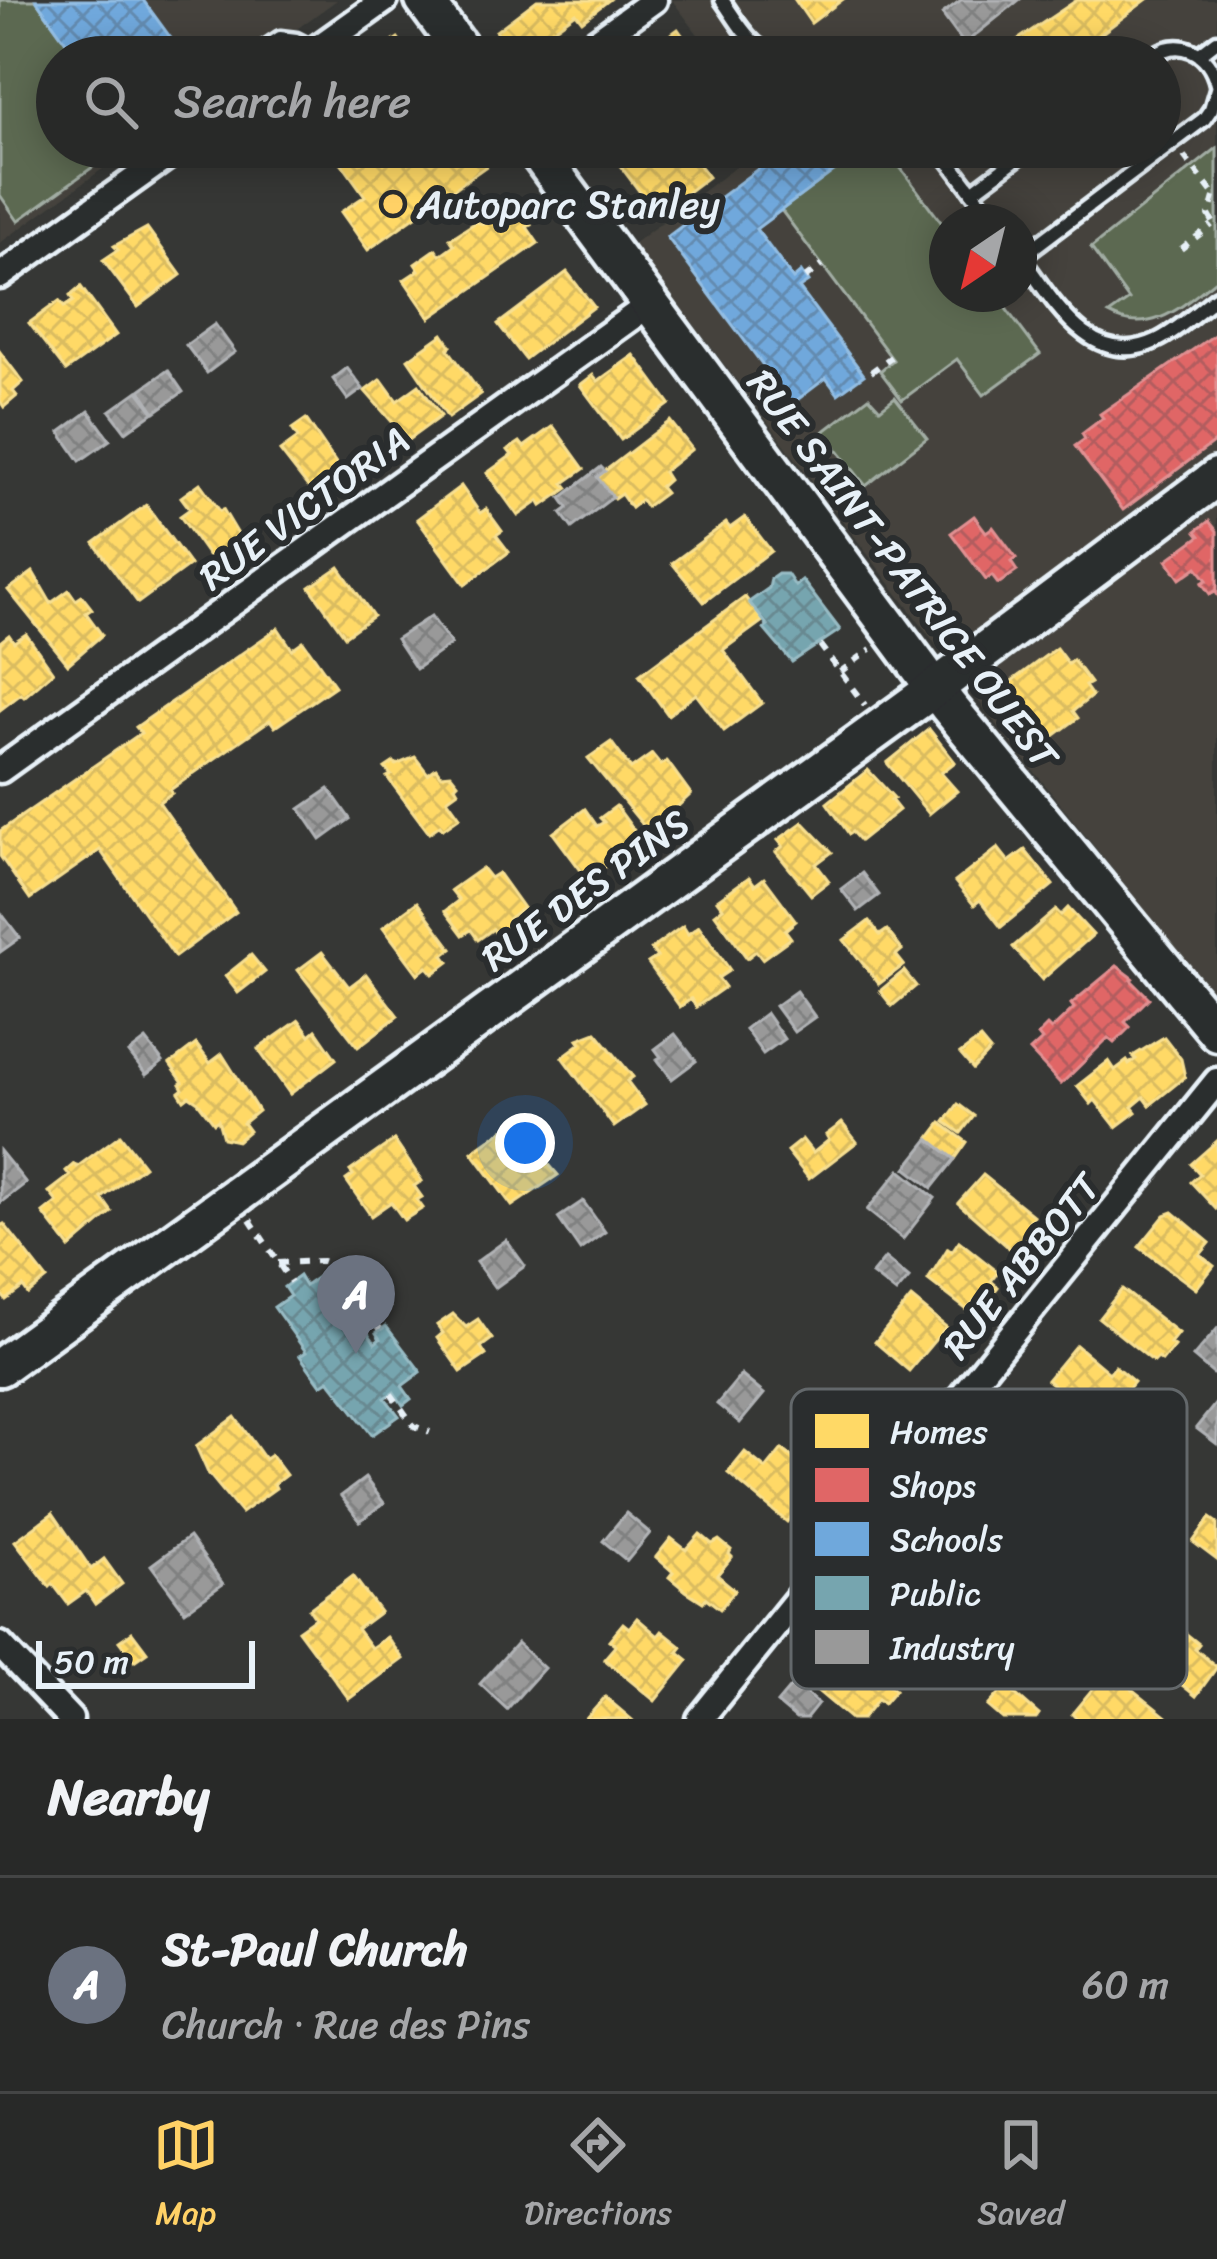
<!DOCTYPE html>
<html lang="en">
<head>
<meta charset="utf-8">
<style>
	:root { --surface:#282928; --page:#343534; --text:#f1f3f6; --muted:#a5a6a8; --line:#444545; --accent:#ffd166 }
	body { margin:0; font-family:Sriracha,sans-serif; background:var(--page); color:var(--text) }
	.compass { position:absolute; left:929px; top:204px; width:108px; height:108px; border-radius:50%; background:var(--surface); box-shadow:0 6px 30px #0003; rotate:215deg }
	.scale { position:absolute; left:36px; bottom:30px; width:219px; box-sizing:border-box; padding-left:12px; border:6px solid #e8f1f8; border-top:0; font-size:33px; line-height:42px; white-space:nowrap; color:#e8f1f8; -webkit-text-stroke:9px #2a2d2e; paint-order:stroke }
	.you { position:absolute; left:525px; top:1143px; width:42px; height:42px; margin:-30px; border:9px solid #fff; border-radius:50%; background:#1a73e8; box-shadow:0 0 0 18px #1a73e833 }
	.badge { display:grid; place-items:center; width:78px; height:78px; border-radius:50%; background:var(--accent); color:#fff; font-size:39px; font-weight:700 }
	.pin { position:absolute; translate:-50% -99px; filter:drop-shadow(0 3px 6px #0008) }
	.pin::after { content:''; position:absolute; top:63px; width:42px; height:36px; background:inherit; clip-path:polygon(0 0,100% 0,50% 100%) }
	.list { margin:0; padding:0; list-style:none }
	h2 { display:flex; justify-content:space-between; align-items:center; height:156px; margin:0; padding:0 48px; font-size:51px }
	h2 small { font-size:39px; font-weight:400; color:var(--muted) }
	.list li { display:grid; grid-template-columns:78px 1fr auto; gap:36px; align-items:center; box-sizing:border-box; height:216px; padding:0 48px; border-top:3px solid var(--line) }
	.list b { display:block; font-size:45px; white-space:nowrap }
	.list p { margin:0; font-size:39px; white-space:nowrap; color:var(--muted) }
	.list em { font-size:39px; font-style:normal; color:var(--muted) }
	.icon { flex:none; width:66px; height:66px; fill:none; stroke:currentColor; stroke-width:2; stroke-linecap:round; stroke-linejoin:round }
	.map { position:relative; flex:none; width:1217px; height:1719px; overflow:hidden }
	.search { position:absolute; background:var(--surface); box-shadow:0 6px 30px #0003; left:36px; right:36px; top:36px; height:132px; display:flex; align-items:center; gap:30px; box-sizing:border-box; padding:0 42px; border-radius:66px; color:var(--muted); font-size:45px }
	.sheet { height:372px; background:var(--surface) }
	nav { display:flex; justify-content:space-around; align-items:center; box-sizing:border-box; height:168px; border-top:3px solid var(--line); background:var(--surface); font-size:33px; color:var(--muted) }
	nav a { display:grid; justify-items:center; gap:6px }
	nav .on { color:var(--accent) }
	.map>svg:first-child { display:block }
	.built { fill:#44433d; fill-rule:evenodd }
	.green { fill:#5c6951; stroke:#a2ada4; stroke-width:3 }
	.homes { fill:url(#homes-cross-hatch); stroke:#f8e092; stroke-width:3 }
	.shops { fill:url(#shops-cross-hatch); stroke:#e29092; stroke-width:3 }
	.schools { fill:url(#schools-cross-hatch); stroke:#93bee4; stroke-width:3 }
	.public { fill:url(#public-cross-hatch); stroke:#98bcc5; stroke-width:3 }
	.industry { fill:url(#industry-cross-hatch); stroke:#b1b3b6; stroke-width:3 }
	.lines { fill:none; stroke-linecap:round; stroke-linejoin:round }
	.lane-casing { stroke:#e8f1f8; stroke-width:21 }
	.street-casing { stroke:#e8f1f8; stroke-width:33 }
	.secondary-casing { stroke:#e8f1f8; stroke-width:45 }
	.path { stroke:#e8f1f8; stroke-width:6; stroke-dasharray:9 9; stroke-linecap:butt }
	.lane { stroke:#2a2d2e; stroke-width:12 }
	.street { stroke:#2a2d2e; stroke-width:24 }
	.secondary { stroke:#2a2d2e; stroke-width:36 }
	.poi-dot { fill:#ffd166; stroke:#2a2d2e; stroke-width:4.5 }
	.labels { text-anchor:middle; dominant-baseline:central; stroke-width:12; stroke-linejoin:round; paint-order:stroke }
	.poi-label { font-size:39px; fill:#e8f1f8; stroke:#2a2d2e; text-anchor:start }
	.street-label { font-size:39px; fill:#e8f1f8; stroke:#2a2d2e }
	.key { fill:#2a2d2e; stroke:#63686b; stroke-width:3 }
	.key-label { font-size:33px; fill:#e8f1f8 }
</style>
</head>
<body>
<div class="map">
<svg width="1217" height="1719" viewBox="0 0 1217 1719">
	<defs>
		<pattern id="homes-cross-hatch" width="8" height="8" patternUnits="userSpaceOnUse" patternTransform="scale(3)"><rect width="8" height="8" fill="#ffd966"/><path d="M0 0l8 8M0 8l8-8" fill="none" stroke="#dabc60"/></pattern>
		<pattern id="shops-cross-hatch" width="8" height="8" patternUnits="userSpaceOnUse" patternTransform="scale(3)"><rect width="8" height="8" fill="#e06666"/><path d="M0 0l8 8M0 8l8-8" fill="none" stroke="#b25d5e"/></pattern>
		<pattern id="schools-cross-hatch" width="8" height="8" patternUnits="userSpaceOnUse" patternTransform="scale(3)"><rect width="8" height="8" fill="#6fa8dc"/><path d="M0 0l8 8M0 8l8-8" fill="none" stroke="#638bb0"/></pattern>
		<pattern id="public-cross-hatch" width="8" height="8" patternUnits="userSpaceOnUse" patternTransform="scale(3)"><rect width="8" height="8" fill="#76a5af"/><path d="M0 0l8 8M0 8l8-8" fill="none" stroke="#688991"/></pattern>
		<pattern id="industry-cross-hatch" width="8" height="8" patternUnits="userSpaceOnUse" patternTransform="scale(3)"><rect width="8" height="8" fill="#999"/><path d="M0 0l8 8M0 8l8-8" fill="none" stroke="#808181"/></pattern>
	</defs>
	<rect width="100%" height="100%" fill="#363735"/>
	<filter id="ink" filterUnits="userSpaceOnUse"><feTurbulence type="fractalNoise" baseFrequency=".00833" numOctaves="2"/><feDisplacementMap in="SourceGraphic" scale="24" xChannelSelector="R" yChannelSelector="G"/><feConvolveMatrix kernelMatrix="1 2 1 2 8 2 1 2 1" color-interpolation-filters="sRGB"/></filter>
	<g filter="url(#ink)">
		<!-- built -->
		<g class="built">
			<path d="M0 0H337L258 57H57V147H133L0 243Z"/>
			<path d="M672 0H1217V1000L993 720 633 244 762 147H1160V57H715ZM947 222H1019V294H947Z"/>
		</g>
		<!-- green -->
		<g class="green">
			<path d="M0 0H36L77 57H57V147H111L104 159 18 221 0 195Z"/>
			<path d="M885 147 947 230V294H995L1040 354 984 395 957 359 902 400 880 371 893 360 781 210 863 149 871 158Z"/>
			<path d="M1217 148V279C1184 304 1152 338 1109 314L1129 300 1091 248Z"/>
			<path d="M869 397 880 409 895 397 927 438 866 486 823 432Z"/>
		</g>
		<!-- homes -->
		<g class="homes">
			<path d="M537 0H609L582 21 576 13 515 57 496 31Z"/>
			<path d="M795 0H842L811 23Z"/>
			<path d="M1077 0H1146L1070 57H992Z"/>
			<path d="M678 29 698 57H640Z"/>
			<path d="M398 38 411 57H370Z"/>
			<path d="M330 147H475L488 165 368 250 341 212 365 196Z"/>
			<path d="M606 147H685L708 177 663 211 657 204 652 208Z"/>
			<path d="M516 202 531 225 527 227 538 243 430 318 404 280 419 270 415 264 436 249 440 255 454 245 450 239 476 222 484 224Z"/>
			<path d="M147 228 181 275 138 307 103 260 118 250 114 246Z"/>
			<path d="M567 272 594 307 525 359 498 324Z"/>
			<path d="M81 287 116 335 66 371 29 323 59 301 64 307 73 301 70 296Z"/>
			<path d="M443 334 451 346 448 349 481 394 448 418 408 359Z"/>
			<path d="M0 352 23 382 13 391 17 396 4 407 0 401Z"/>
			<path d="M634 355 670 404 621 440 580 385 593 375 598 381Z"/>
			<path d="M381 379 397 401 419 385 441 416 408 440 365 391Z"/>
			<path d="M306 419 344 475 315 496 280 451 298 438 292 429Z"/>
			<path d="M670 421 692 449 663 472 668 480 660 487 665 493 646 507 641 500 631 508 621 494 614 499 597 477Z"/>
			<path d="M553 426 584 469 564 483 568 488 542 506 539 501 518 516 487 473 512 455 508 450 520 442 524 447Z"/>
			<path d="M200 483 220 511 223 509 245 546 216 567 180 516 190 509 181 497Z"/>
			<path d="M461 486 480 513 486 509 502 531 496 535 509 552 465 585 417 519Z"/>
			<path d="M146 505 190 565 138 603 94 543Z"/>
			<path d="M745 517 771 551 704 602 672 563 726 523 730 528Z"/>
			<path d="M339 567 373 616 345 636 310 587Z"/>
			<path d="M33 572 51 603 69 590 76 600 82 596 92 609 86 613 102 635 68 664 8 590Z"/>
			<path d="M745 597 763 621 723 650 762 703 724 731 696 694 668 715 639 675Z"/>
			<path d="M278 628 292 649 303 641 335 686 275 727 270 720 170 790 172 793 159 802 236 912 175 957 100 850 30 899 0 856V831L141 733 136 727Z"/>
			<path d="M26 634 53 672 24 697 21 694 0 710V642L9 635 14 642Z"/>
			<path d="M1056 648 1068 664 1073 660 1090 683 1085 686 1092 696 1073 711 1078 718 1051 738 1047 731 1026 747 989 698Z"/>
			<path d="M929 729 955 762 941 773 957 791 929 814 887 763Z"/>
			<path d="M611 742 631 769 652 754 661 765 667 761 691 794 673 811 677 816 665 826 660 820 647 830 588 758Z"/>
			<path d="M415 757 428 774 436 768 441 775 451 774 458 783 455 786 458 791 447 799 460 817 443 829 440 825 429 833 387 777 391 775 385 768 394 762 396 765Z"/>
			<path d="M868 770 894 798 891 800 899 810 860 841 852 832 849 834 827 803Z"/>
			<path d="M616 806 641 840 588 880 553 833 585 809 597 826 604 822 600 818Z"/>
			<path d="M803 822 832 852 816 864 829 881 811 895 776 852 783 846 778 840Z"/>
			<path d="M998 848 1009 862 1025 850 1053 885 1001 927 980 900 974 905 955 882Z"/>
			<path d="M482 868 490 878 498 873 523 908 508 919 512 925 497 935 493 929 478 940 471 930 463 935 445 911 459 900 451 890Z"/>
			<path d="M749 877 755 885 764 878 796 921 785 930 791 938 762 959 756 951 747 958 715 914 723 908 717 900Z"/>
			<path d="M417 902 452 949 444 955 449 962 433 974 427 967 418 974 383 927Z"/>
			<path d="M1068 908 1093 935 1042 980 1013 947 1056 910 1061 915Z"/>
			<path d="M869 921 880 935 887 930 902 950 896 955 904 965 879 984 844 940Z"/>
			<path d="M683 926 688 934 699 926 730 970 718 978 725 987 696 1007 691 999 680 1007 648 963 657 957 651 949Z"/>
			<path d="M322 952 349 987 366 974 398 1016 358 1047 298 970Z"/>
			<path d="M251 955 265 972 238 993 225 976Z"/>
			<path d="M904 971 916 986 892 1006 880 991Z"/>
			<path d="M299 1020 310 1035 316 1030 336 1059 290 1094 258 1049Z"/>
			<path d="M596 1032 633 1077 627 1081 645 1105 614 1127 562 1057 581 1043 578 1039Z"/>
			<path d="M1164 1037 1181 1059 1185 1077 1150 1105 1144 1097 1132 1107 1136 1112 1116 1127 1095 1100 1091 1104 1077 1086 1109 1061 1115 1070 1127 1061 1129 1064 1136 1059 1133 1056Z"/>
			<path d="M980 1039 990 1051 973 1069 960 1054Z"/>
			<path d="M196 1044 210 1063 222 1054 258 1111 243 1123 249 1131 237 1141 223 1138 218 1120 214 1123 198 1102 189 1096 184 1100 179 1092 183 1089 180 1084 183 1082 170 1064Z"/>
			<path d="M958 1104 974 1116 961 1133 945 1122Z"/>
			<path d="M524 1115 535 1130 517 1144 526 1156 533 1151 539 1153 558 1175 512 1206 472 1152Z"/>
			<path d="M842 1123 857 1142 809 1179 787 1151 802 1139 813 1153 829 1140 826 1135Z"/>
			<path d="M941 1123 967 1142 955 1159 929 1139Z"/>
			<path d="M120 1135 144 1166 102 1198 112 1212 70 1248 43 1213 57 1202 49 1192 70 1176 66 1171 74 1164 77 1167Z"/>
			<path d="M394 1140 422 1181 414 1186 422 1197 417 1200 423 1208 404 1220 391 1202 371 1216 346 1180 353 1175 350 1171Z"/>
			<path d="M1217 1141V1208L1216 1209 1191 1182 1200 1174 1191 1164Z"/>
			<path d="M983 1175 1034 1216 1029 1221 1036 1226 1015 1253 958 1203Z"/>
			<path d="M1173 1212 1210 1243 1200 1255 1214 1266 1196 1289 1139 1247 1165 1215Z"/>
			<path d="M4 1224 47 1279 28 1294 23 1287 6 1300 0 1293V1226Z"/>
			<path d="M959 1241 998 1272 991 1281 998 1287 985 1304 977 1298 967 1310 928 1280 948 1248 952 1251Z"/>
			<path d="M1122 1289 1178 1333 1170 1343 1174 1346 1162 1361 1158 1358 1154 1362 1099 1318Z"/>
			<path d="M911 1298 946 1327 909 1371 875 1342Z"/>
			<path d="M453 1314 466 1327 478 1319 492 1339 481 1347 486 1355 461 1372 437 1338 443 1333 437 1325Z"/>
			<path d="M1076 1345 1109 1373 1115 1366 1134 1382 1100 1423 1047 1380Z"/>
			<path d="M235 1417 265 1459 271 1455 286 1475 274 1484 276 1488 241 1513 208 1473 196 1446Z"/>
			<path d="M782 1449 814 1475 808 1483 815 1488 787 1522 728 1473 745 1452 766 1469Z"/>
			<path d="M53 1513 91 1569 104 1559 122 1584 95 1604 86 1591 68 1604 53 1584 50 1587 15 1541Z"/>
			<path d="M1210 1518 1217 1523V1560L1193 1542Z"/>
			<path d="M700 1534 712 1544 719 1540 731 1550 729 1554 732 1557 717 1575 735 1590 720 1609 706 1598 703 1602 686 1591 669 1577 673 1572 656 1557 671 1538 686 1550Z"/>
			<path d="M353 1576 380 1612 357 1629 371 1648 387 1637 403 1659 349 1699 298 1630 315 1618 309 1609Z"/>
			<path d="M1148 1577 1182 1604 1169 1620 1199 1644 1195 1649 1217 1667 1196 1696 1152 1661 1149 1666 1138 1658 1142 1653 1121 1636 1124 1632 1119 1628 1134 1609 1126 1603Z"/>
			<path d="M637 1618 658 1636 662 1631 682 1647 678 1652 688 1660 655 1701 604 1659 616 1645 609 1640 623 1623 629 1628Z"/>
			<path d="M132 1632 147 1652 134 1661 119 1641Z"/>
			<path d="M831 1639 895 1690 884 1703 878 1699 862 1719H851L795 1672 819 1643Z"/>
			<path d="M1108 1670 1169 1719H1077L1072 1714Z"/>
			<path d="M1006 1686 1039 1715 1036 1719H1003L988 1706Z"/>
			<path d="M605 1697 631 1719H586Z"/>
		</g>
		<!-- shops -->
		<g class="shops">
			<path d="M1217 333V440L1123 510 1075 446 1085 439 1082 434 1103 418 1100 414Z"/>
			<path d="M974 516 986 532 993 527 1016 558 1011 562 1017 571 998 584 992 576 986 580 951 533Z"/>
			<path d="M1209 521 1217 531V594L1215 591 1210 594 1202 583 1207 580 1197 567 1180 579 1167 560 1200 536 1196 531Z"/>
			<path d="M1117 966 1133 978 1131 980 1149 998 1125 1022 1130 1027 1114 1043 1108 1038 1061 1084 1030 1051 1042 1040 1038 1035 1047 1026 1051 1030 1074 1008 1071 1004Z"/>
		</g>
		<!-- schools -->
		<g class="schools">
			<path d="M36 0H143L181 52 175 57H77Z"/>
			<path d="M787 147H816L834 171 756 229 793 279 801 272 808 282 799 288 864 375 838 394 826 378 792 404 667 237Z"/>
		</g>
		<!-- public -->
		<g class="public">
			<path d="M778 574H787L795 586 802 580 840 630 792 662 764 629 768 626 749 602 769 588 771 579Z"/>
			<path d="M320 1275 352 1321 357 1317 375 1343 380 1339 376 1333 386 1326 421 1372 402 1386 411 1399 403 1405 394 1392 385 1398 399 1416 372 1435 329 1380 321 1385 300 1356 306 1352 274 1307 290 1296 284 1287 299 1276 305 1286Z"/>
		</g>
		<!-- industry -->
		<g class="industry">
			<path d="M961 0H1019L964 44 942 14Z"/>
			<path d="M215 324 235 352 207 373 186 345Z"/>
			<path d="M347 368 363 389 348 400 333 379Z"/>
			<path d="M168 370 183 392 155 412 140 390Z"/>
			<path d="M138 391 154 412 126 432 110 411Z"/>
			<path d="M89 411 110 440 80 461 60 432Z"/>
			<path d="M601 467 605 471 597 477 613 497 572 528 561 513 568 508 561 498Z"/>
			<path d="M431 616 451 644 416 669 396 639Z"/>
			<path d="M329 789 350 819 321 840 300 809Z"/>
			<path d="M862 873 879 895 858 911 841 889Z"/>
			<path d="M1 913 20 938 0 952V914Z"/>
			<path d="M796 991 815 1017 794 1032 775 1006Z"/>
			<path d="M766 1013 784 1039 763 1054 745 1029Z"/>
			<path d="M675 1034 696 1061 672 1079 657 1059 661 1057 655 1049Z"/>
			<path d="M146 1040 163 1062 146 1075 129 1053Z"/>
			<path d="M929 1139 955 1159 932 1188 906 1168Z"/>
			<path d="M0 1151 26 1183 0 1203Z"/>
			<path d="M900 1170 935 1198 903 1239 867 1210Z"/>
			<path d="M583 1201 605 1232 580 1250 558 1218Z"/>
			<path d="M506 1240 525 1266 495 1288 476 1262Z"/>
			<path d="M885 1258 909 1278 896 1293 872 1274Z"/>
			<path d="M1217 1329V1377L1193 1357Z"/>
			<path d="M741 1375 764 1394 740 1423 717 1404Z"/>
			<path d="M1216 1403 1217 1404V1444L1196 1428Z"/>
			<path d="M365 1478 384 1503 360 1521 341 1496Z"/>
			<path d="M626 1513 650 1533 627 1561 603 1541Z"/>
			<path d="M189 1537 223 1584 185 1611 151 1565Z"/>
			<path d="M517 1643 544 1668 507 1709 480 1684Z"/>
			<path d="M794 1683 818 1704 806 1719H796L777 1703Z"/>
		</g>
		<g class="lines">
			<defs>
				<g id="lane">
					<path d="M722 0C733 15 743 34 757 45 780 65 820 48 850 57"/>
					<path d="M1200 54 1217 41"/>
					<path d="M251 57 280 38 296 40 314 49"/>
					<path d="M1151 57C1179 36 1209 51 1217 84"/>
					<path d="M938 147 995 222"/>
					<path d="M972 192 1032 147"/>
					<path d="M1019 254C1052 298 1090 372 1156 341 1178 331 1197 311 1217 297"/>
					<path d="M1021 257 1204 119 1211 109 1217 89"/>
				</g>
				<g id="street">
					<path d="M305 57 385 0"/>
					<path d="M575 57 654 0"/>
					<path d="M0 276 180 147"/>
					<path d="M0 770 650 304"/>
					<path d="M0 1645 70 1719"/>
					<path d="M700 1719 1217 1081"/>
				</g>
				<g id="secondary">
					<path d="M424 0 466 57"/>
					<path d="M534 147 948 706 1217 1032"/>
					<path d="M0 1367 935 688 1217 477"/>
				</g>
			</defs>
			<!-- lane casing -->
			<use href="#lane" class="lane-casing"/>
			<!-- street casing -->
			<use href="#street" class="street-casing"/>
			<!-- secondary casing -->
			<use href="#secondary" class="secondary-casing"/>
			<!-- path -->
			<g class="path">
				<path d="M1184 156 1215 196"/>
				<path d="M1214 197 1209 215 1217 229"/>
				<path d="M1181 249 1212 225"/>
				<path d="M805 278 822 265"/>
				<path d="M871 372 891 357"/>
				<path d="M820 645 865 705"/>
				<path d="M840 672 871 649"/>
				<path d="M250 1220 291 1282"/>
				<path d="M278 1263 322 1261 333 1265 381 1330"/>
				<path d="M372 1317 390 1305"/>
				<path d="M391 1394 414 1426 430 1432"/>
			</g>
			<!-- lane -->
			<use href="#lane" class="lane"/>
			<!-- street -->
			<use href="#street" class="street"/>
			<!-- secondary -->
			<use href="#secondary" class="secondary"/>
		</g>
	</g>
	<!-- markers -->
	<circle class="poi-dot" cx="393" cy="204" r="12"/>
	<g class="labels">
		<!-- poi labels -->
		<g class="poi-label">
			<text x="417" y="204">Autoparc Stanley</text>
		</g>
		<!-- street labels -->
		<g class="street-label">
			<text transform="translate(304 508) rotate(-36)">RUE VICTORIA</text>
			<text transform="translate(903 569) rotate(53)">RUE SAINT-PATRICE OUEST</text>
			<text transform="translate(585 890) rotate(-36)">RUE DES PINS</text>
			<text transform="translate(1021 1266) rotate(-51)">RUE ABBOTT</text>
		</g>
	</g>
	<!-- legend -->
	<rect x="791" y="1389" width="396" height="300" rx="18" class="key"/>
	<rect x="815" y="1414" width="54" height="34" fill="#ffd966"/>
	<rect x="815" y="1468" width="54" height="34" fill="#e06666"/>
	<rect x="815" y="1522" width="54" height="34" fill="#6fa8dc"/>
	<rect x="815" y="1576" width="54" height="34" fill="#76a5af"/>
	<rect x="815" y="1630" width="54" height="34" fill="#999"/>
	<g class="key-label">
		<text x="890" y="1443">Homes</text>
		<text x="890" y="1497">Shops</text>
		<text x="890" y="1551">Schools</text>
		<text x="890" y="1605">Public</text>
		<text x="890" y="1659">Industry</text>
	</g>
</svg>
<svg class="compass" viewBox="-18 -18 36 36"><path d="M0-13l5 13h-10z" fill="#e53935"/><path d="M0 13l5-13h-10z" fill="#a5a6a8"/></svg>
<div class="scale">50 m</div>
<div class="you"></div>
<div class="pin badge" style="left:356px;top:1354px;background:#6b7280">A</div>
<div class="search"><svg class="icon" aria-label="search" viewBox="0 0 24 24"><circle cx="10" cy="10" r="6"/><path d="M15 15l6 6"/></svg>Search here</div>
</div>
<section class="sheet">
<h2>Nearby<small></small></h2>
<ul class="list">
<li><span class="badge" style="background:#6b7280">A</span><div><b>St-Paul Church</b><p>Church · Rue des Pins</p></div><em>60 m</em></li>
</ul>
</section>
<nav>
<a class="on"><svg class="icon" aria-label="map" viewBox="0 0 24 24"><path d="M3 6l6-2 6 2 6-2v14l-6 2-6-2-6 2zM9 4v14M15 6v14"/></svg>Map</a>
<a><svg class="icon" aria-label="directions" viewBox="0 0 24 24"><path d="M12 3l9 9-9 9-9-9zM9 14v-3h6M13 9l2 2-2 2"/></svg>Directions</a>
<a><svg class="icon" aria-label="saved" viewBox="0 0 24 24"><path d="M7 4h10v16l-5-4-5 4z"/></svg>Saved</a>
</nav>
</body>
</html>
